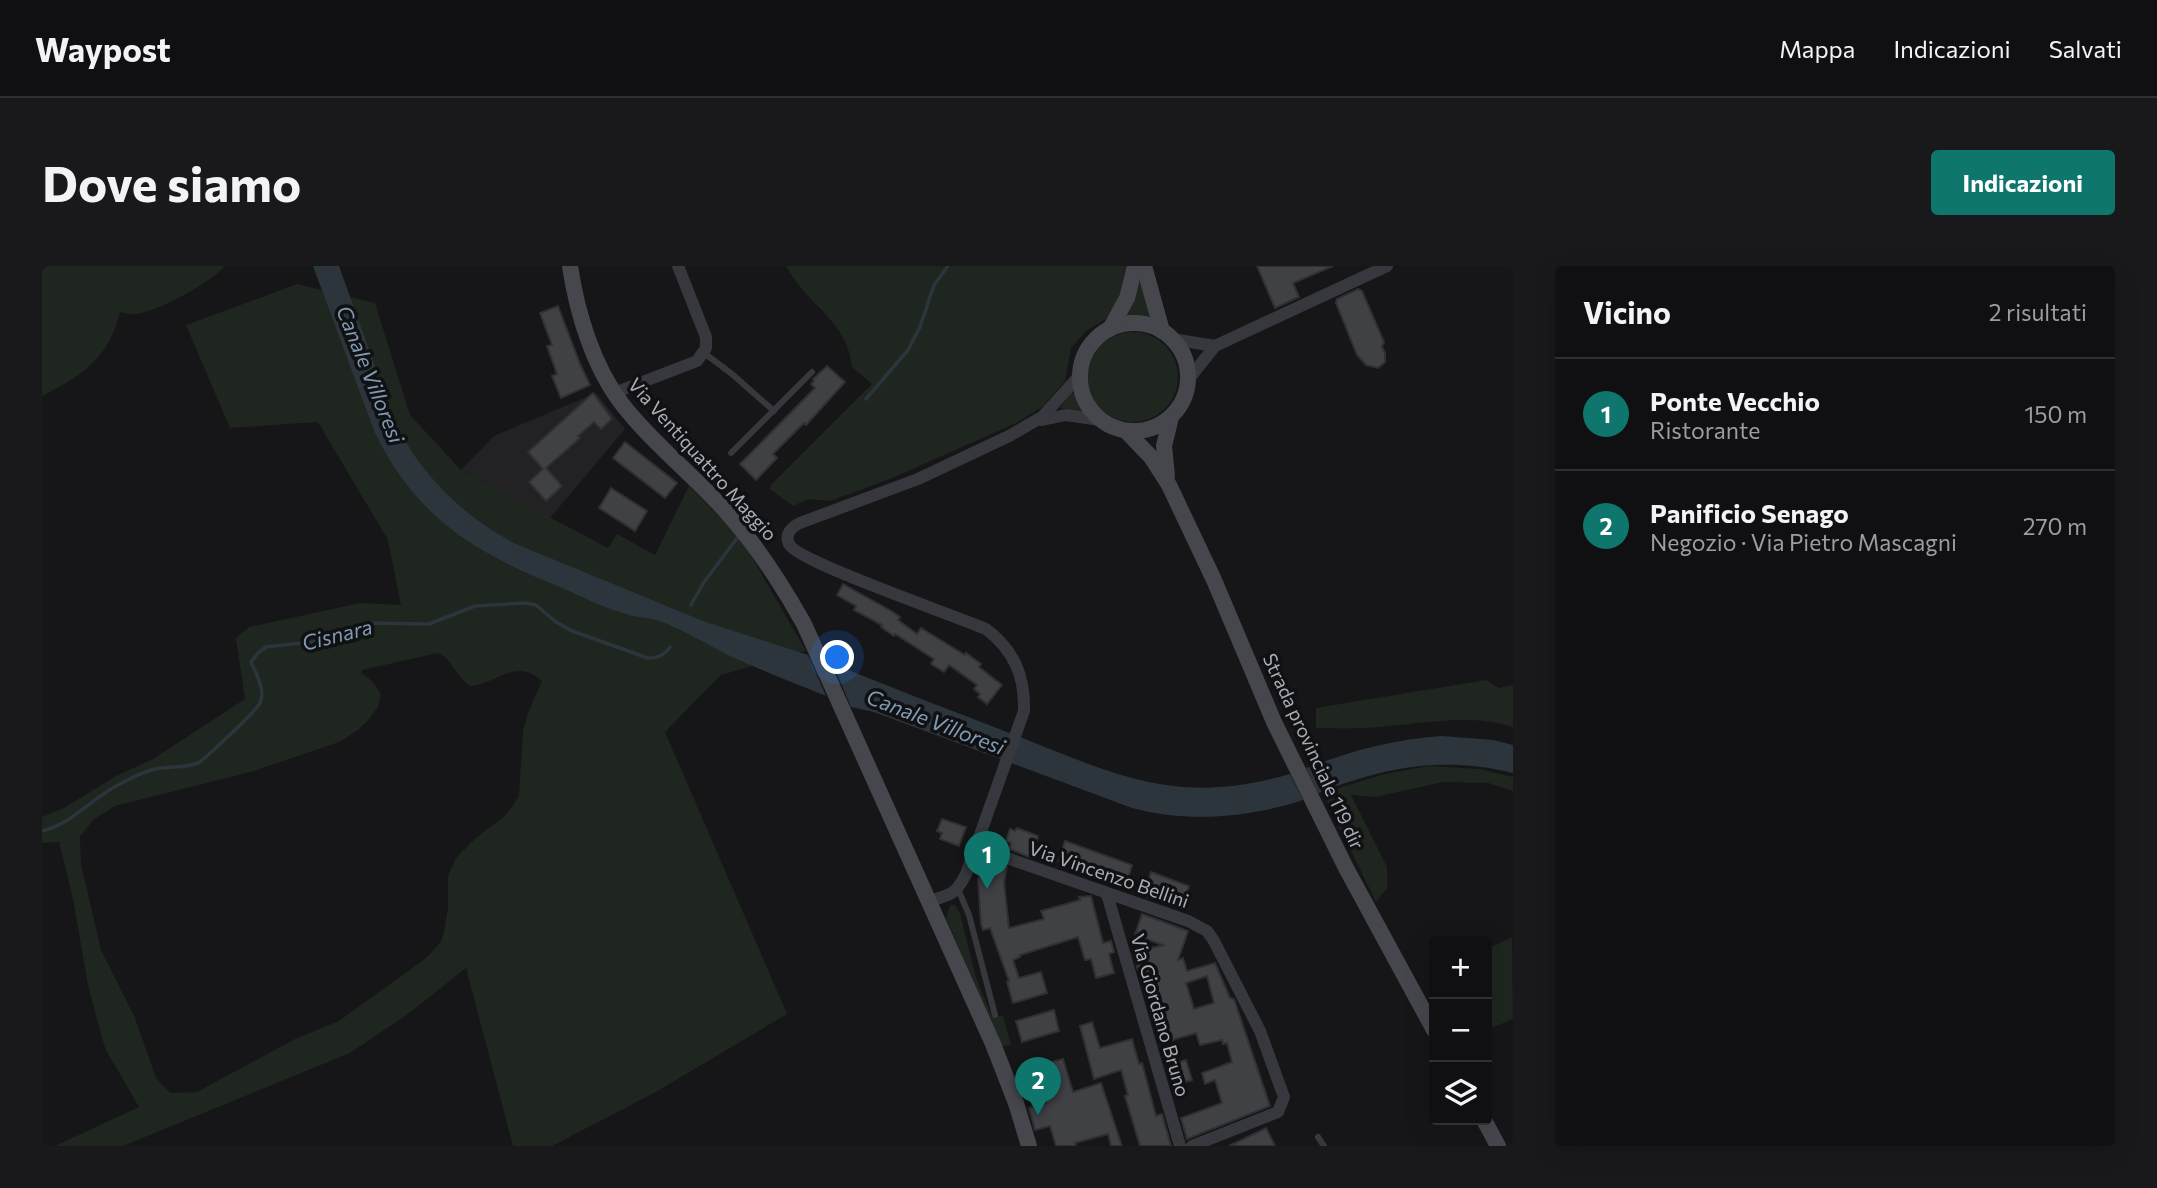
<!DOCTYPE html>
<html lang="it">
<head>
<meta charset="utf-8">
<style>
	:root { --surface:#101012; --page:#19191b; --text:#f1f3f6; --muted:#9c9d9f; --line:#303032; --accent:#0f766e }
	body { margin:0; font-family:Commissioner,sans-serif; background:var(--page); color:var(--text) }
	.controls { position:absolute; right:21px; bottom:21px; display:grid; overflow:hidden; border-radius:7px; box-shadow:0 7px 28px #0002 }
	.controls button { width:63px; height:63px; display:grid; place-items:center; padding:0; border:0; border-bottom:2px solid var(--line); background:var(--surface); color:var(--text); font:35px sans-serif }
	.you { position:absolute; left:796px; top:392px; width:24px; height:24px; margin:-18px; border:5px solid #fff; border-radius:50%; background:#1a73e8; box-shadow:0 0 0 10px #1a73e833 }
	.badge { display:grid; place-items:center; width:46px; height:46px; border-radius:50%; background:var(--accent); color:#fff; font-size:23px; font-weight:700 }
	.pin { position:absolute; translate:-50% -58px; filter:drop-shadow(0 2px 4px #0008) }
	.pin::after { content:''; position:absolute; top:37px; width:24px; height:21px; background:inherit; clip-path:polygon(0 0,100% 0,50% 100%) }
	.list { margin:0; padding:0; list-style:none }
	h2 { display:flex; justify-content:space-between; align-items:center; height:91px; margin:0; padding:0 28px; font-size:30px }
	h2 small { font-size:23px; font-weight:400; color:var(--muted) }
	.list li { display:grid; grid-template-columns:46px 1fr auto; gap:21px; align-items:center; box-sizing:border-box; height:112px; padding:0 28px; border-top:2px solid var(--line) }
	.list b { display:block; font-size:26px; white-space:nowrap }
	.list p { margin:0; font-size:23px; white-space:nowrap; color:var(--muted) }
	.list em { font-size:23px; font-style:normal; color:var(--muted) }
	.icon { flex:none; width:38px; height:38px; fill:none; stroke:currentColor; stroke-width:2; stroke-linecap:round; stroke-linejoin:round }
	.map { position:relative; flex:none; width:1471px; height:880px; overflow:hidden; border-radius:7px }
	header { display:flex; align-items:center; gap:42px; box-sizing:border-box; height:98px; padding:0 35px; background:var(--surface); border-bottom:2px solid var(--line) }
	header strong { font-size:33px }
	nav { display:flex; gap:38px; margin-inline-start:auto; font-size:24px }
	.intro { display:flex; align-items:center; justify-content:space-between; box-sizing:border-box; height:168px; padding:0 42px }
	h1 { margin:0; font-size:49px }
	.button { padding:18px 32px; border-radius:7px; background:var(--accent); color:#fff; font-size:24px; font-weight:700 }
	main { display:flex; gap:42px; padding:0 42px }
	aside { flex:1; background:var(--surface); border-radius:7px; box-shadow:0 7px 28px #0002 }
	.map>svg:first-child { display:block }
	.built { fill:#222225 }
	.green { fill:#1e261f; fill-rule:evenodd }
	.water { fill:#2c353c }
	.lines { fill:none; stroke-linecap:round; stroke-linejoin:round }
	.stream { stroke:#2c353c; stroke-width:3.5 }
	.building { fill:#404145; stroke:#303034; stroke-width:2; fill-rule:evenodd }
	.lane { stroke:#37383d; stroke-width:6 }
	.street { stroke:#37383d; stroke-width:12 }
	.secondary { stroke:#45474d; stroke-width:16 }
	.labels { text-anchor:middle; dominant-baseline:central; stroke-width:7; stroke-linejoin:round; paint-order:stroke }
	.street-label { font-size:19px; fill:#a8adb8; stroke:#111113 }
	.water-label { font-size:21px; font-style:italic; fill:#7f9bb3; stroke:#111113 }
</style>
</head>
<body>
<header>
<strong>Waypost</strong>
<nav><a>Mappa</a><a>Indicazioni</a><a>Salvati</a></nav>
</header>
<div class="intro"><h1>Dove siamo</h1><a class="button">Indicazioni</a></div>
<main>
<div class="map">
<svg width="1471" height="880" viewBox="0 0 1471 880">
	<rect width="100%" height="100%" fill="#161618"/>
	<!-- built -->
	<path class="built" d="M554 127 583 163 508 252 419 204 452 170Z"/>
	<!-- green -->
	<g class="green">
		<path d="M0 0H183C168 17 117 45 94 48 89 49 83 47 78 46 67 92 41 109 0 130Z"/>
		<path d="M744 0H1084L1077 32 1064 53 1044 65 1029 82 1023 115 1000 141 974 157 848 213 788 235 766 233 751 240 728 223 729 219 830 118 810 101C805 53 765 40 744 0Z"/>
		<path d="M1096 15 1100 16 1108 51 1082 50Z"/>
		<path d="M255 18 333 37 368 149 419 204 566 282 575 268 613 289 647 220 700 274 764 385 679 409 623 466 745 748 612 827 510 880H471L424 702 366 748 308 787 81 880H13L97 841 64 784 60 772 46 719 31 633 17 576 0 577V551L22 542 74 510 111 493 203 433 194 372 207 361 318 337 359 339 346 274 276 156 188 162 144 59ZM396 387C411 394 414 411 428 420 455 418 473 391 500 415L486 447 481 465 477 530 464 549 435 571 414 592 406 610V641L402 667 399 676 384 692 297 755 253 773 155 826 128 827 114 812 93 752 59 684 39 598 38 571 51 554 73 540 212 505 297 476 316 464 327 453 336 441 339 428 330 415 319 407 320 404Z"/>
		<circle cx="1091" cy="111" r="45"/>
		<path d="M1029 126 1033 128 1040 146 1018 142Z"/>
		<path d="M1444 414 1457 422 1471 419V461C1421 445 1369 461 1318 462 1304 463 1289 462 1274 462V442Z"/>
		<path d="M1386 500 1437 503 1471 511V525L1446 517 1401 516 1333 531 1309 529 1345 601V622L1334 636 1281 527 1339 509Z"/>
		<path d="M908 639H913L918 647 934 712 950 750H961L969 779 961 780 959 778 904 652Z"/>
		<path d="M1470 671 1471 753 1445 764V683Z"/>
	</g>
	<!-- water -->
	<g class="water">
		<path d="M271 0H297L354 159C381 211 422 251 474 278L661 355 766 389 784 430C752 417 718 404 686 389 664 378 644 365 620 356 609 351 595 352 584 348 562 342 541 331 520 322 434 287 376 254 333 167Z"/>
		<path d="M791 398C849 421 907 444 965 466 1071 507 1132 542 1248 508L1261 534C1205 552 1147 557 1090 542L832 446 809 441Z"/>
		<path d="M1400 470 1451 474 1471 479V507C1399 490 1344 501 1276 527L1264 502C1309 485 1352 473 1400 470Z"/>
	</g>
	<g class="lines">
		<!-- stream -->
		<g class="stream">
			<path d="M824 133 866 84 878 61 892 19 906 0"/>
			<path d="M649 339 662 316 696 271"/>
			<path d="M0 565C30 558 51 531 78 518 89 512 101 506 113 503 127 500 143 502 156 497 161 495 216 443 218 437 224 424 214 408 209 396L216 387 224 381 278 375 323 357 387 358 433 340 484 337 494 339 514 356 530 365 606 392C617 392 622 389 628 381"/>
		</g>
	</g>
	<!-- building -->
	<g class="building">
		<path d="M1215 0H1291L1251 17 1257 31 1233 42Z"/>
		<path d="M1316 23 1320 25 1342 76 1340 81 1343 87V96L1336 102 1324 99 1315 89 1294 37 1295 33Z"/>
		<path d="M516 40 538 98 548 119 519 132 510 110 515 108 505 80 510 79 498 47Z"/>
		<path d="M785 100 803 116 764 159 762 157 731 188 735 192 714 214 698 198 773 122 769 118 772 115 771 113Z"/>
		<path d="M551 127 570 153 559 163 552 156 536 170 538 172 504 202 520 220 504 235 487 216 501 203 486 186Z"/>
		<path d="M583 176 635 217 623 232 571 192Z"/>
		<path d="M569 222 605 245 593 265 557 242Z"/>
		<path d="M801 318 851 346 858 351 856 354 875 368 879 362 923 389 924 387 939 398 937 401 960 419 945 438 936 431 938 428 932 423 935 419 907 399 902 406 889 398 892 393 853 368 852 370 839 361 840 359 812 344 814 340 795 329Z"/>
		<path d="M900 553 924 561 917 580 898 573 900 567 895 565Z"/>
		<path d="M975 562 996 570 990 592 967 583 969 577 964 575 968 563 973 565Z"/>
		<path d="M1023 575 1090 599 1084 619 1016 595Z"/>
		<path d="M950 596 965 601 962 616 967 662 1002 653 999 645 1038 634 1037 631 1049 630 1061 677 1069 675 1072 686 1067 688 1072 707 1054 712 1049 693 1043 694 1036 671 978 689V691L971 694 977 712 999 706 1005 727 971 737 965 716 967 715 948 662 941 664 939 658 936 613 940 601Z"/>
		<path d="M1109 606 1147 620 1139 643 1101 629Z"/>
		<path d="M1100 648 1146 665 1136 694 1141 692 1145 705 1173 697 1188 732 1192 733 1228 840 1145 873 1139 852 1180 837 1173 814 1163 818 1160 807 1190 796 1185 777 1181 778 1180 774 1158 779 1154 767 1120 777 1114 756 1120 754 1112 725 1103 728 1091 687 1121 679 1093 669ZM1165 710 1172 737 1152 743 1144 717Z"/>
		<path d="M1012 744 1017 765 980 776 974 755Z"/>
		<path d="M1050 756 1058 782 1090 773 1097 798 1100 797 1114 850 1120 848 1129 880H1098L1083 830 1086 829 1079 804 1052 813 1038 760Z"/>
		<path d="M1021 793 1031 826 1059 817 1080 880H1069L1066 868 1033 877 1034 880H1014L1008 860 993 864 987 842 1004 837 992 801Z"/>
		<path d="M1144 794 1150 814 1133 819 1127 799Z"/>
		<path d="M1224 862 1233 880H1187Z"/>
	</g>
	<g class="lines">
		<!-- lane -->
		<g class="lane">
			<path d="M662 87 690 108 732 145"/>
			<path d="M689 187 770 106"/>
			<path d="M916 623 927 649 953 749"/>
			<path d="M1276 871 1282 880"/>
		</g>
		<!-- street -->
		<g class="street">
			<path d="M1130 73 1173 80"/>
			<path d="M1146 114 1173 80 1345 0"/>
			<path d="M572 127 655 95 664 82V71L636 0"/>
			<path d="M1000 154 1024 149 1058 154"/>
			<path d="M933 581 1146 655 1165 665 1172 675 1218 765 1242 831 1236 846 1150 880"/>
			<path d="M1065 628 1138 880"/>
			<path d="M887 635C909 629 914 628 924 608L982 445C983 410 972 384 944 363 915 350 755 296 747 278 742 268 750 261 758 257L876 213 967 170 1000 151 1038 109"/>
		</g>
		<!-- secondary -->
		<g class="secondary">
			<path d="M528 0C535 47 551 100 580 138 610 177 654 211 687 249 717 282 740 319 762 358L951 778 974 837 987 880"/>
			<path d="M1102 0 1120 65"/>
			<circle cx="1092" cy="111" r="54"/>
			<path d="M1068 63 1085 32 1093 0"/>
			<path d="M1084 165 1109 191 1127 219 1172 314 1232 456 1304 602 1392 764"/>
			<path d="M1125 210 1122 180 1129 151"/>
			<path d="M1442 854 1456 880"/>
		</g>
	</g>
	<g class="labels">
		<!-- street labels -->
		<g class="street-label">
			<text transform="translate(661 193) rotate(48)">Via Ventiquattro Maggio</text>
			<text transform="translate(1272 485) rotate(65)">Strada provinciale 119 dir</text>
			<text transform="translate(1067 608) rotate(19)">Via Vincenzo Bellini</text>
			<text transform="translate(1119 749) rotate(74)">Via Giordano Bruno</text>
		</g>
		<!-- water labels -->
		<g class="water-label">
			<text transform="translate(329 108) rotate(68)">Canale Villoresi</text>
			<text transform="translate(295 368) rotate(-14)">Cisnara</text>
			<text transform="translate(894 455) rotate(21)">Canale Villoresi</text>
		</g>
	</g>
</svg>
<div class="controls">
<button>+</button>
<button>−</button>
<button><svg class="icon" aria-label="layers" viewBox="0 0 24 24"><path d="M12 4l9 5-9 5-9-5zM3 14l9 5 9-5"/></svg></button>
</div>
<div class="you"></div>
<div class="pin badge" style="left:945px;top:623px">1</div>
<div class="pin badge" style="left:996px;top:849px">2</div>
</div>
<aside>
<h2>Vicino<small>2 risultati</small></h2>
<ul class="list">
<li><span class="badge">1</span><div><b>Ponte Vecchio</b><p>Ristorante</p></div><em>150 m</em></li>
<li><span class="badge">2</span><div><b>Panificio Senago</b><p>Negozio · Via Pietro Mascagni</p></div><em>270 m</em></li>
</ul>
</aside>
</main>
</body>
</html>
